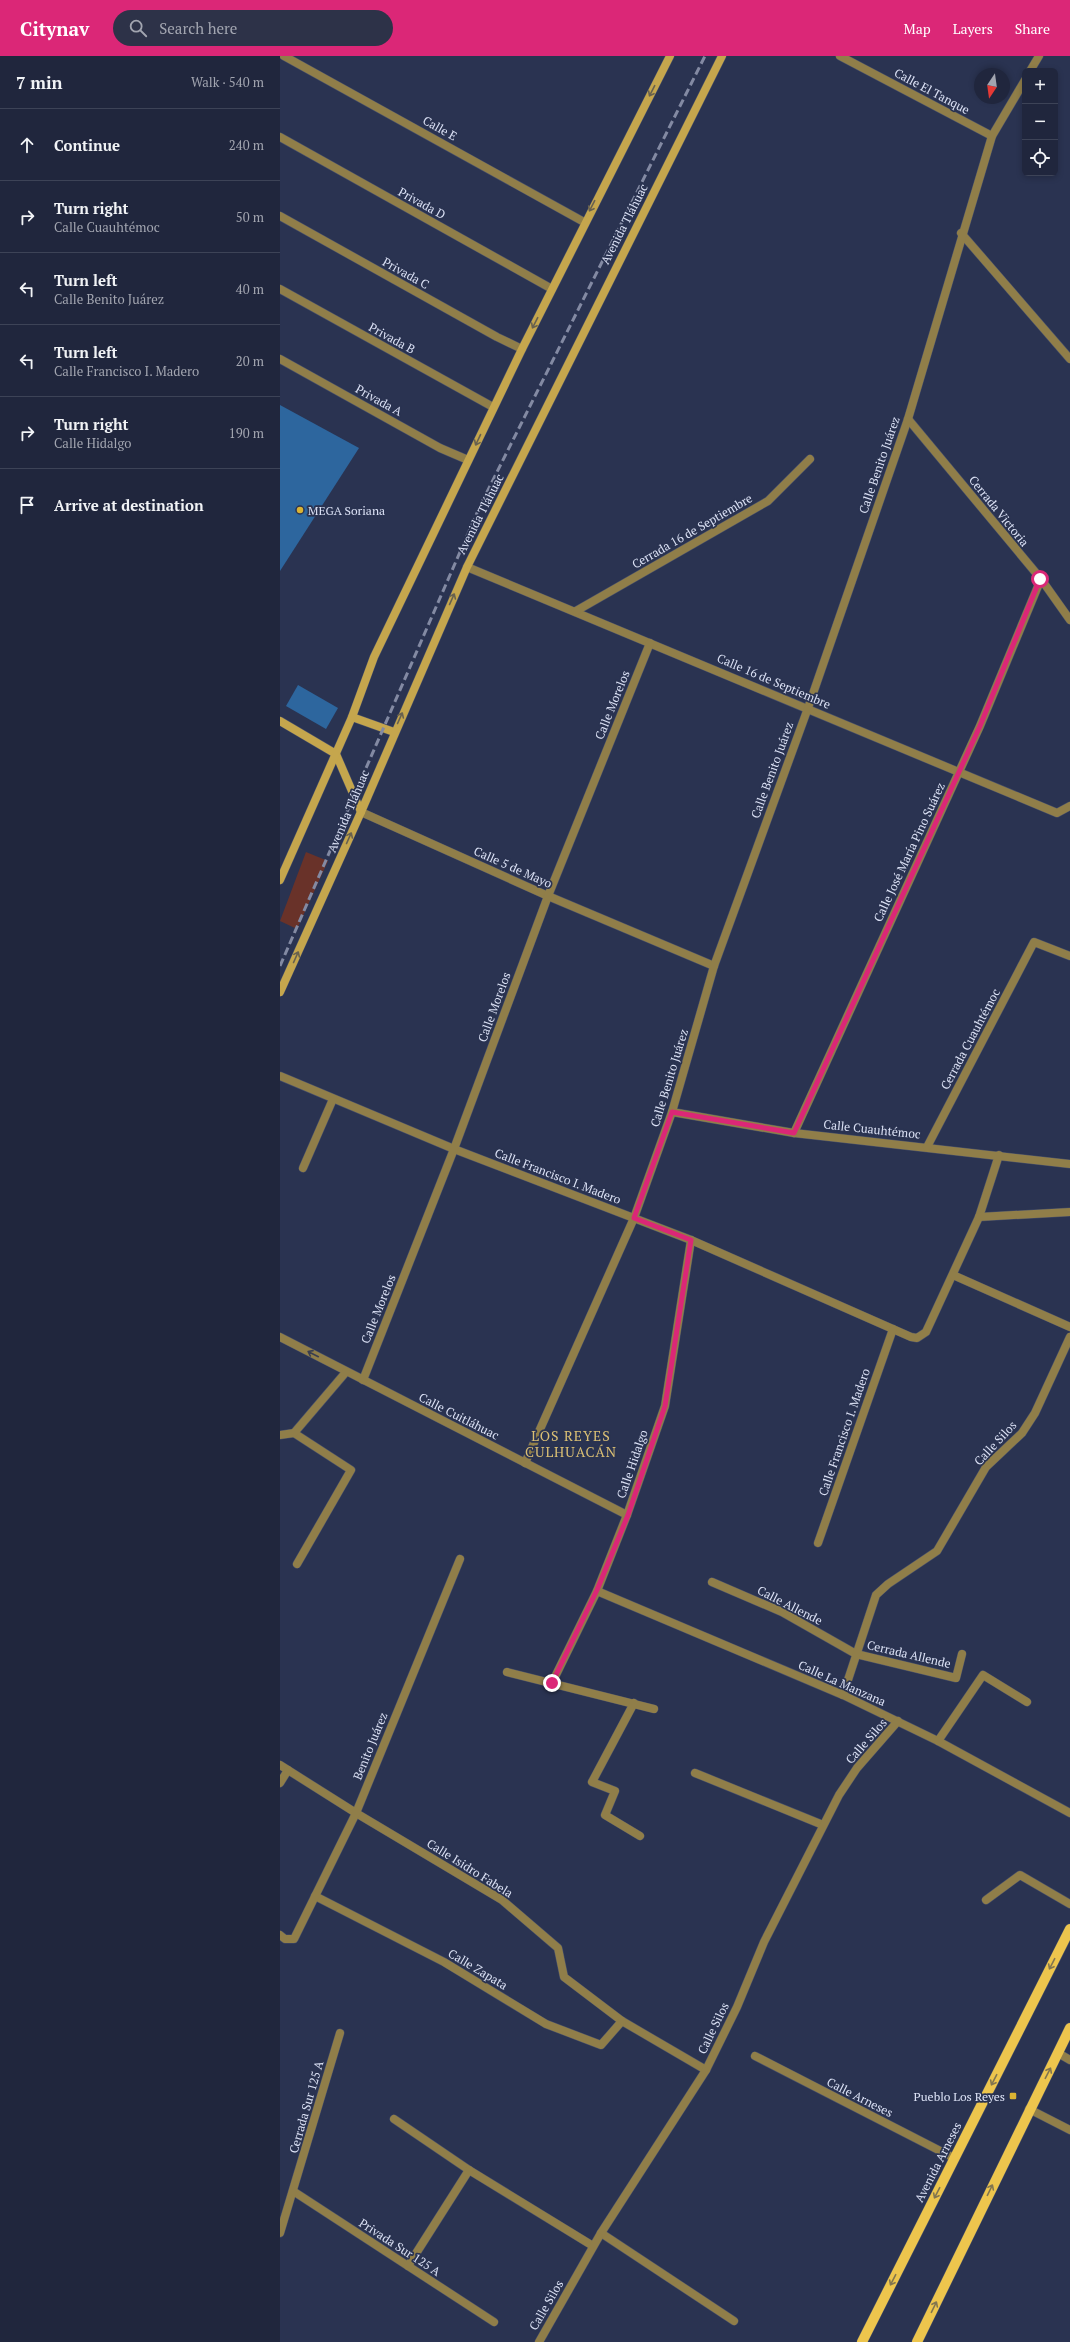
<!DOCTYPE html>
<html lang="en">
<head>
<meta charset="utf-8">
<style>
	:root { --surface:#20263d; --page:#2d3248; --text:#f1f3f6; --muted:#a2a5b0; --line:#3d4357; --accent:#db2777 }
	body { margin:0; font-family:"PT Serif",serif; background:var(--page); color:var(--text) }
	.controls { position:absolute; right:12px; top:12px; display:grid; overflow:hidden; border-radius:6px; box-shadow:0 2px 6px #0003 }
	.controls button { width:36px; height:36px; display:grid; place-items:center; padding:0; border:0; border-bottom:1px solid var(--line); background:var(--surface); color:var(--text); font:20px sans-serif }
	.compass { position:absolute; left:694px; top:12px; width:36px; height:36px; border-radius:50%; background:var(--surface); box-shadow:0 2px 6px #0003; rotate:193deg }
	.stop { position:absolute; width:12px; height:12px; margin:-9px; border:3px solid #db2777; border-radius:50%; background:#fff }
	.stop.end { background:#db2777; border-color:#fff; box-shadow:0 1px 4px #0008 }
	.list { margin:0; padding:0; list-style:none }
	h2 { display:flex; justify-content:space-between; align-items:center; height:52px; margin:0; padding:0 16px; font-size:17px }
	h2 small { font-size:13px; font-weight:400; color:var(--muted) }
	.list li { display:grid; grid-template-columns:26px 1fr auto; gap:12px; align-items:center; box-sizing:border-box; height:72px; padding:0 16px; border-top:1px solid var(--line) }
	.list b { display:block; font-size:15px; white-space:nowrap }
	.list p { margin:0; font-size:13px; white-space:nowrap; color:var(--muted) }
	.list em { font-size:13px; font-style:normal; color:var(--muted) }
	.icon { flex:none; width:22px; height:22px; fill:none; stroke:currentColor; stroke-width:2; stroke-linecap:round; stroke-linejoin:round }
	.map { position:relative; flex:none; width:790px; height:2286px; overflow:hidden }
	header { display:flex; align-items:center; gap:24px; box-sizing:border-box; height:56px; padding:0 20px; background:var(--accent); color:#fff }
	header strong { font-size:19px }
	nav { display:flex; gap:22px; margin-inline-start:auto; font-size:14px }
	.search { width:280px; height:36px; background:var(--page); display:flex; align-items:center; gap:10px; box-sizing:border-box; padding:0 14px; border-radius:22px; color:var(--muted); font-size:15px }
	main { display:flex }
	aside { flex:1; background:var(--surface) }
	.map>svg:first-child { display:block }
	.green { fill:#693229 }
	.building { fill:#2d669e }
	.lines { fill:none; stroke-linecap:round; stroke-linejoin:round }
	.street-casing { stroke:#464f6b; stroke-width:9 }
	.secondary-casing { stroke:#464f6b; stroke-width:9 }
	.primary-casing { stroke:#464f6b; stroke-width:11 }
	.street { stroke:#907e49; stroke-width:8 }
	.secondary { stroke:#c5a64d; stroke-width:8 }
	.primary { stroke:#edc54d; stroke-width:10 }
	.rail { stroke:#838aa3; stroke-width:3; stroke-dasharray:8 4; stroke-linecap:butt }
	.oneway { stroke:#68614f }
	.oneway2 { stroke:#393e50 }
	.oneway3 { stroke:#82754f }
	.route { stroke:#db2777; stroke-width:5 }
	.poi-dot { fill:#dab333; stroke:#2a3351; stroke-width:1.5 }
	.labels { text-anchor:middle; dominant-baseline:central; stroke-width:3.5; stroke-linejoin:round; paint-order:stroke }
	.street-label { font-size:12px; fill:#dbe1f5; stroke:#2a3351 }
	.poi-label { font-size:12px; fill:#dbe1f5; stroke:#2a3351; text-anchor:start }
	.quarter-label { font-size:14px; letter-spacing:1px; fill:#dabf74; stroke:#2a3351 }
</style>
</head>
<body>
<header>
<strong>Citynav</strong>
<div class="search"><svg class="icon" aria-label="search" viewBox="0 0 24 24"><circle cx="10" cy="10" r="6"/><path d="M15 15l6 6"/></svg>Search here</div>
<nav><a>Map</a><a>Layers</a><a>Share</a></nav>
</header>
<main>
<aside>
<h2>7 min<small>Walk · 540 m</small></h2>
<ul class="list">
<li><svg class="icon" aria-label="ahead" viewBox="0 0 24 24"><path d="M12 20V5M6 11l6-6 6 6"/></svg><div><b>Continue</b></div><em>240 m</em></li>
<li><svg class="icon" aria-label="right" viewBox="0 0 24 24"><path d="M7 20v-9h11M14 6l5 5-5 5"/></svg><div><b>Turn right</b><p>Calle Cuauhtémoc</p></div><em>50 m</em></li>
<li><svg class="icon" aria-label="left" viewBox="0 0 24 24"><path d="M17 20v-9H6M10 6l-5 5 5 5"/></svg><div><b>Turn left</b><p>Calle Benito Juárez</p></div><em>40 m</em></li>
<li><svg class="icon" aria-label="left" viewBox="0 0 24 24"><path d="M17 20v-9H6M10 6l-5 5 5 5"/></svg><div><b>Turn left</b><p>Calle Francisco I. Madero</p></div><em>20 m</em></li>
<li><svg class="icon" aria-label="right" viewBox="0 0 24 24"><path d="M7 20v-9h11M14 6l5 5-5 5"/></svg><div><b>Turn right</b><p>Calle Hidalgo</p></div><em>190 m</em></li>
<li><svg class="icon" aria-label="arrive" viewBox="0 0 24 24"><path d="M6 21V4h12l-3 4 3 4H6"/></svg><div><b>Arrive at destination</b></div></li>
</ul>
</aside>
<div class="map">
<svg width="790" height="2286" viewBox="0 0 790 2286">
	<rect width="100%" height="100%" fill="#2a3351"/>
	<!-- green -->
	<path class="green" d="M26 796 48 805 17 873 0 865Z"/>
	<!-- building -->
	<g class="building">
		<path d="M0 349 79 392 0 515Z"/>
		<path d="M18 629 58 652 46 673 6 650Z"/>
	</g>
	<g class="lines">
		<defs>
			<g id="street">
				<path d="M4 0 304 166"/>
				<path d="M560 0 712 80"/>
				<path d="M750 15 759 0"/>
				<path d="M0 81 272 233"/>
				<path d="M0 160 217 281 242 293"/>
				<path d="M681 177 790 303"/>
				<path d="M0 233 213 351"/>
				<path d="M0 303 160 392 188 404"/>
				<path d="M628 363 761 523 790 564"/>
				<path d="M187 511 777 757 790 750"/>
				<path d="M296 555 488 445 530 403"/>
				<path d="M81 756 268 840 434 910"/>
				<path d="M0 1020 174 1093 411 1184 631 1281 637 1282 646 1276 699 1161 719 1099"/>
				<path d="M392 1056 514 1077 790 1108"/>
				<path d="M514 1077 700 670 761 523"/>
				<path d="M647 1091 754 886 790 900"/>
				<path d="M23 1112 53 1043"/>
				<path d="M699 1161 790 1156"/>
				<path d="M673 1219 790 1271"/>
				<path d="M0 1281 347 1459"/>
				<path d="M83 1324 174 1093 268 840 370 587"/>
				<path d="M14 1377 71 1414 17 1508"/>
				<path d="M0 1379 14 1377 66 1316"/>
				<path d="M245 1407 354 1162 392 1056 434 910 528 652 628 363 712 80 745 24"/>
				<path d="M538 1487 613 1273"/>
				<path d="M432 1526 502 1556 576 1598 676 1622 682 1598"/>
				<path d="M317 1535 563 1639 658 1685 790 1757"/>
				<path d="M227 1616 374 1653"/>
				<path d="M272 1627 317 1535 347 1459 385 1350 411 1184"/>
				<path d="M563 1639 596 1539 608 1528 657 1495 706 1411 742 1377 755 1357 790 1281"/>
				<path d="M354 1647 312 1726 335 1735 325 1759 360 1780"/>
				<path d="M658 1685 703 1619 747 1646"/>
				<path d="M0 1709 76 1757 222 1844 278 1892 284 1921 342 1965 426 2014"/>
				<path d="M415 1717 543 1769"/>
				<path d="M0 1727 8 1714"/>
				<path d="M35 1840 164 1906 266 1968 321 1989 342 1965"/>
				<path d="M706 1844 740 1819 790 1848"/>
				<path d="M0 1879 5 1883H14L76 1757 180 1503"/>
				<path d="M778 1997 790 2004"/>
				<path d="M475 2000 674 2102"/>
				<path d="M749 2053 790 2074"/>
				<path d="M114 2063 189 2114 313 2190"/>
				<path d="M13 2135 214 2266"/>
				<path d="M0 2177 60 1977"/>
				<path d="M321 2177 454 2265"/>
				<path d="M128 2210 189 2114"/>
				<path d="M259 2286 321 2177 426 2014 457 1951 484 1886 559 1739 577 1712 618 1665"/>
			</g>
			<g id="secondary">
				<path d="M72 661 114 676"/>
				<path d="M0 665 56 698 81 756"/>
				<path d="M0 824 72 661 94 601 242 293 390 0"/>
				<path d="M0 936 81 756 187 511 442 0"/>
			</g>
			<g id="primary">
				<path d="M582 2286 790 1873"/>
				<path d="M637 2286 790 1972"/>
			</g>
		</defs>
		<!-- street casing -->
		<use href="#street" class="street-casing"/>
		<!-- secondary casing -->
		<use href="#secondary" class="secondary-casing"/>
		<!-- primary casing -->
		<use href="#primary" class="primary-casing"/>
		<!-- street -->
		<use href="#street" class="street"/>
		<!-- secondary -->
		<use href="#secondary" class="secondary"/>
		<!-- primary -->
		<use href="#primary" class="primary"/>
		<!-- rail -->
		<path class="rail" d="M0 910 200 450 425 0"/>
	</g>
	<!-- one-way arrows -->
	<defs><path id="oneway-shaft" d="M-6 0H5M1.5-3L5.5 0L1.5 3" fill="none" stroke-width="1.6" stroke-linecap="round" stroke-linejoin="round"/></defs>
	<g class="oneway">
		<use href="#oneway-shaft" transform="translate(372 35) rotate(117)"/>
		<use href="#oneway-shaft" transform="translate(312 150) rotate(117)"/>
		<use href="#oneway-shaft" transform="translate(255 267) rotate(117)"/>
		<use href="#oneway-shaft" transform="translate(198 384) rotate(115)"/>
		<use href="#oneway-shaft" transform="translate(172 543) rotate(-66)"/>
		<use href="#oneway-shaft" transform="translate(120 662) rotate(-66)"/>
		<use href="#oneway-shaft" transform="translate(69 782) rotate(-66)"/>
		<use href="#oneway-shaft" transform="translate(16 901) rotate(-66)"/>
	</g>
	<use class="oneway2" href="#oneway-shaft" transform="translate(33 1298) rotate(-153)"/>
	<g class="oneway3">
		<use href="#oneway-shaft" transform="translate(772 1908) rotate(117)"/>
		<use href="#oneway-shaft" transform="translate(768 2017) rotate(-63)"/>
		<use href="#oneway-shaft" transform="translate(714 2024) rotate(117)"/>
		<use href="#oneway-shaft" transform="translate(710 2134) rotate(-64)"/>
		<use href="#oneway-shaft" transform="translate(657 2137) rotate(117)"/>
		<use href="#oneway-shaft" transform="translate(613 2224) rotate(117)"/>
		<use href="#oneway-shaft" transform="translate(654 2251) rotate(-64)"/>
	</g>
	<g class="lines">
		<!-- route -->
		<path class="route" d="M272 1627 317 1534 348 1459 385 1350 411 1184 354 1162 392 1056 514 1077 700 670 760 523"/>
	</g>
	<!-- markers -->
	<g class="poi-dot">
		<circle cx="20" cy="454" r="4"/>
		<rect x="729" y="2036" width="8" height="8" rx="2"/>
	</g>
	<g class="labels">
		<!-- street labels -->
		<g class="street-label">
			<text transform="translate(652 35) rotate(28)">Calle El Tanque</text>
			<text transform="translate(160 72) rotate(29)">Calle E</text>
			<text transform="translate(142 147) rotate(29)">Privada D</text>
			<text transform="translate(344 168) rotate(-63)">Avenida Tláhuac</text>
			<text transform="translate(126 217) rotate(29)">Privada C</text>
			<text transform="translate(112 282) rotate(29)">Privada B</text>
			<text transform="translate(99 344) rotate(29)">Privada A</text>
			<text transform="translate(599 409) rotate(-71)">Calle Benito Juárez</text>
			<text transform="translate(719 455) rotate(51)">Cerrada Victoria</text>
			<text transform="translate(200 458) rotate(-63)">Avenida Tláhuac</text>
			<text transform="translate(412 475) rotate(-30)">Cerrada 16 de Septiembre</text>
			<text transform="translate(494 625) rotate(23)">Calle 16 de Septiembre</text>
			<text transform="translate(332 649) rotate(-68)">Calle Morelos</text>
			<text transform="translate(492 714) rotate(-70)">Calle Benito Juárez</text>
			<text transform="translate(68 755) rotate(-67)">Avenida Tláhuac</text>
			<text transform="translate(629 796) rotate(-65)">Calle José María Pino Suárez</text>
			<text transform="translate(233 811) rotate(24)">Calle 5 de Mayo</text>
			<text transform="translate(214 951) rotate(-70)">Calle Morelos</text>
			<text transform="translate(690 983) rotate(-62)">Cerrada Cuauhtémoc</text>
			<text transform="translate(389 1022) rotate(-73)">Calle Benito Juárez</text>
			<text transform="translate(592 1073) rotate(6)">Calle Cuauhtémoc</text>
			<text transform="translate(278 1120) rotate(21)">Calle Francisco I. Madero</text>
			<text transform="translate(98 1253) rotate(-68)">Calle Morelos</text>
			<text transform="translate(179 1360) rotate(27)">Calle Cuitláhuac</text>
			<text transform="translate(564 1376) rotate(-71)">Calle Francisco I. Madero</text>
			<text transform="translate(715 1387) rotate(-47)">Calle Silos</text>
			<text transform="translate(352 1408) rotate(-71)">Calle Hidalgo</text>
			<text transform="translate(510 1549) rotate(27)">Calle Allende</text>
			<text transform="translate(629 1598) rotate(13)">Cerrada Allende</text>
			<text transform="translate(562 1627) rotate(24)">Calle La Manzana</text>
			<text transform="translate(586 1685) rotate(-49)">Calle Silos</text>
			<text transform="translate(90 1690) rotate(-68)">Benito Juárez</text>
			<text transform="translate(190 1812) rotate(32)">Calle Isidro Fabela</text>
			<text transform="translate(198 1913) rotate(31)">Calle Zapata</text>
			<text transform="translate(433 1972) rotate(-64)">Calle Silos</text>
			<text transform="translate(580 2041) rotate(27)">Calle Arneses</text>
			<text transform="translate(26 2051) rotate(-74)">Cerrada Sur 125 A</text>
			<text transform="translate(658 2106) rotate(-63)">Avenida Arneses</text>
			<text transform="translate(120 2191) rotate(33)">Privada Sur 125 A</text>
			<text transform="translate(266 2249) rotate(-60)">Calle Silos</text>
		</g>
		<!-- poi labels -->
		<g class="poi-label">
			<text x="28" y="454">MEGA Soriana</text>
			<text x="725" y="2040" text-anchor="end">Pueblo Los Reyes</text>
		</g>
		<!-- quarter labels -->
		<g class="quarter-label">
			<text x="291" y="1379">LOS REYES<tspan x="291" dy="16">CULHUACÁN</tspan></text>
		</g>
	</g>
</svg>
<div class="controls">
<button>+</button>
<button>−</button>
<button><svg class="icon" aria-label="locate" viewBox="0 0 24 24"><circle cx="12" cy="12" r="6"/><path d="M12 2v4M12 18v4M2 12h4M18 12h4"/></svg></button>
</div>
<svg class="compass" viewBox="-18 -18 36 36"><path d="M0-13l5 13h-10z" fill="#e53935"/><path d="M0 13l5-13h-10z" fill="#a2a5b0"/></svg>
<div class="stop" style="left:760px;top:523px"></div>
<div class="stop end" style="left:272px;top:1627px"></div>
</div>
</main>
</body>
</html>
